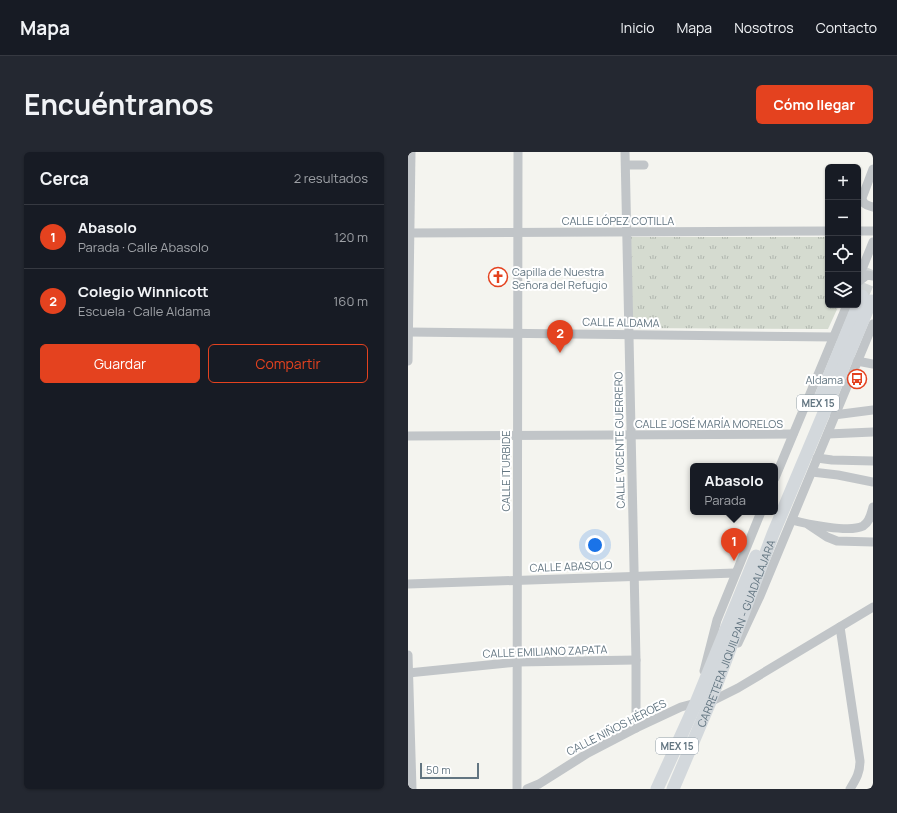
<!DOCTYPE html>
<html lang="es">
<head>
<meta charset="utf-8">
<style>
	:root { --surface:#171b24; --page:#242831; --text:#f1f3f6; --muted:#9ea1a6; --line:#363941; --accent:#e4421f }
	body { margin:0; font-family:Manrope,sans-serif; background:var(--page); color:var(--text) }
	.controls { position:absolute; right:12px; top:12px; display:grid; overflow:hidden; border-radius:6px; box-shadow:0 1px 3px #0004 }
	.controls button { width:36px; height:36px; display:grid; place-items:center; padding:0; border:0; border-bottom:1px solid var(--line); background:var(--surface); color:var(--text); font:20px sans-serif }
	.scale { position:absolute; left:12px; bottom:10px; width:59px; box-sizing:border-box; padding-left:4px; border:2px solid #627581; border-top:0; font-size:11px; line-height:14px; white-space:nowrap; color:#627581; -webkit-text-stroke:3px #fff; paint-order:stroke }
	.you { position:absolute; left:187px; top:393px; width:14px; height:14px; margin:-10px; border:3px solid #fff; border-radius:50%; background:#1a73e8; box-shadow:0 0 0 6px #1a73e833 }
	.badge { display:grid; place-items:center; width:26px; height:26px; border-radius:50%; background:var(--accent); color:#fff; font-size:13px; font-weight:700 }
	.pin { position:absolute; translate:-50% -33px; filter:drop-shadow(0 1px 2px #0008) }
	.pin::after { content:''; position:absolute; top:21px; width:14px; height:12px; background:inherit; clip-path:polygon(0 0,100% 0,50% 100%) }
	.popup { position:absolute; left:282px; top:311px; width:88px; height:52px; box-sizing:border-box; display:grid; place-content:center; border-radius:6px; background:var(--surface); filter:drop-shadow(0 1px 3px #0005); font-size:13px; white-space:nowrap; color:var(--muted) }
	.popup b { font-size:15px; color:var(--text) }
	.popup::after { content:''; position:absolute; left:50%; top:100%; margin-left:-8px; border:8px solid transparent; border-top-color:var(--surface) }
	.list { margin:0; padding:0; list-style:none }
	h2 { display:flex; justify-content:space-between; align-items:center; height:52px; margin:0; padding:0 16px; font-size:17px }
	h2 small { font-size:13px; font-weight:400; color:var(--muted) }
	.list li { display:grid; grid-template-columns:26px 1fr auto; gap:12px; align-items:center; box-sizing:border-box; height:64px; padding:0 16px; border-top:1px solid var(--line) }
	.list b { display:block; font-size:15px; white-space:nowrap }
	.list p { margin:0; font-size:13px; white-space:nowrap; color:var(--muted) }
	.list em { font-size:13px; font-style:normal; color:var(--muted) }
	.actions { display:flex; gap:8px; padding:12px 16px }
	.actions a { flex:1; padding:9px 0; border:1px solid var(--accent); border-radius:6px; text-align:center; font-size:14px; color:var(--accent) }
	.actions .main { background:var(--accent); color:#fff }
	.icon { flex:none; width:22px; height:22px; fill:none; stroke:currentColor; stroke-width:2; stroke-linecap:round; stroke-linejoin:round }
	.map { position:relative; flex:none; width:465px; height:637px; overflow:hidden; border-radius:6px }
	header { display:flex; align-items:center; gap:24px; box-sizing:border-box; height:56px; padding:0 20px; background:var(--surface); border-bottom:1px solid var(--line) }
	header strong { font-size:19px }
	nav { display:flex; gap:22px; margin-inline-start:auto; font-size:14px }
	.intro { display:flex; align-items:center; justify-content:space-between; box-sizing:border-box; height:96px; padding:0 24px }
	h1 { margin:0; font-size:28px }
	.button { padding:10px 18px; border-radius:6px; background:var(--accent); color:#fff; font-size:14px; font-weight:700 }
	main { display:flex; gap:24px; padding:0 24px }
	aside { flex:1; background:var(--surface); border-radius:6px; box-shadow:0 1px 3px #0004 }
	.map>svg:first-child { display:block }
	.grass { fill:url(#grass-tufts) }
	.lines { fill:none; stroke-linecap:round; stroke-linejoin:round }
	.highway-tunnel { stroke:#d0d4d4; stroke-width:13; stroke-dasharray:13 6; stroke-linecap:butt }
	.minor { stroke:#c1c5c8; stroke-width:9 }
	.highway { stroke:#d3d8dc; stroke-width:13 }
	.labels { text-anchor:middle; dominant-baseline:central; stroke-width:4; stroke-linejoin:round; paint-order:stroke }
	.shield { fill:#fff; stroke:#919ea7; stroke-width:1 }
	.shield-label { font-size:10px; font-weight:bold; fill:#627581 }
	.street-label { font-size:11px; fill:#627581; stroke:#fff }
	.poi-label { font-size:11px; fill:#627581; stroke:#fff; text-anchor:start }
</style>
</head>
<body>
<header>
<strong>Mapa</strong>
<nav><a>Inicio</a><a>Mapa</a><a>Nosotros</a><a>Contacto</a></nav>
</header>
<div class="intro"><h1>Encuéntranos</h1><a class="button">Cómo llegar</a></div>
<main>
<aside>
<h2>Cerca<small>2 resultados</small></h2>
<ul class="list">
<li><span class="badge">1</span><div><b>Abasolo</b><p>Parada · Calle Abasolo</p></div><em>120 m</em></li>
<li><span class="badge">2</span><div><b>Colegio Winnicott</b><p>Escuela · Calle Aldama</p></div><em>160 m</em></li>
</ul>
<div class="actions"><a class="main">Guardar</a><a>Compartir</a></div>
</aside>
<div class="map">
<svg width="465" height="637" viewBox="0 0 465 637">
	<defs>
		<pattern id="grass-tufts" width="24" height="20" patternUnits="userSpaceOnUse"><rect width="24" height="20" fill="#d5dbd0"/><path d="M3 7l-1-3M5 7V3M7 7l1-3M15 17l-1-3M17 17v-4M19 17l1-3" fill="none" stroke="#b0b6ae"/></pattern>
	</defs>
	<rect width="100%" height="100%" fill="#f4f4ef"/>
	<!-- grass -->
	<path class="grass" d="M223 85H420V153H431L420 177 224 176Z"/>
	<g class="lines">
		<!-- highway-tunnel -->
		<path class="highway-tunnel" d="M454 144 465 118"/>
		<!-- minor -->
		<g class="minor">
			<path d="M217 0 228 508V576"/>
			<path d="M218 13H236"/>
			<path d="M465 17 454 46C455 53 459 53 465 55"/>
			<path d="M450 79H465"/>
			<path d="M0 81 420 79"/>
			<path d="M450 127 465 90"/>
			<path d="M450 130 459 123 465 124"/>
			<path d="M0 180 426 185"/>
			<path d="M0 209 3 0"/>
			<path d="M449 209 465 212"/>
			<path d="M426 263 465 258"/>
			<path d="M420 282 465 280"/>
			<path d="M0 284 385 282"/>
			<path d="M409 306 424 308 465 309"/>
			<path d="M404 320 430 323 465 330"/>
			<path d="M367 326 439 153"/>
			<path d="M384 368C398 372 442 381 455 374 462 370 463 362 465 355"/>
			<path d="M401 373 419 385 429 389 465 390"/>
			<path d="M0 432 327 421"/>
			<path d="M432 475 452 609C452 621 448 627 442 637"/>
			<path d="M330 491 352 444 465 172"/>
			<path d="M0 503 4 637"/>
			<path d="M296 519 309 468 353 360"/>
			<path d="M0 521 109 510 228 508"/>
			<path d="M302 550 330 536 465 455"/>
			<path d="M109 637 110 0"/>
			<path d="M119 637 131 632 180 601 228 576 273 555 288 551 289 549"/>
		</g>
		<!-- highway -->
		<g class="highway">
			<path d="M413 244 454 144"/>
			<path d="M249 637 288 551 348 404"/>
			<path id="s1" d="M265 637 302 550 365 382 463 149"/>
		</g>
	</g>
	<!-- icons -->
	<defs>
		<symbol id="church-ring" viewBox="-11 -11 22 22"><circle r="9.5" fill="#fff" stroke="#e4421f" stroke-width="1.5"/><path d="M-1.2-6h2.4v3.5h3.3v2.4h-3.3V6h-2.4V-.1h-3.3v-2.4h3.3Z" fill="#e4421f"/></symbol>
		<symbol id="bus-ring" viewBox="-11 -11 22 22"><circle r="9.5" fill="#fff" stroke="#e4421f" stroke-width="1.5"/><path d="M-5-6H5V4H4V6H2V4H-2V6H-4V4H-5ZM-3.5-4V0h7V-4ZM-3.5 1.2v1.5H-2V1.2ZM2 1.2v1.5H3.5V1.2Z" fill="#e4421f"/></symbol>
	</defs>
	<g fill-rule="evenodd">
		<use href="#church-ring" x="79" y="114" width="22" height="22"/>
		<use href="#bus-ring" x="438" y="216" width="22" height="22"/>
	</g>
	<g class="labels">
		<!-- shield labels -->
		<g class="shield">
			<rect x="389" y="243" width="42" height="16" rx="3"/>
			<rect x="248" y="586" width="42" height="16" rx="3"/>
		</g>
		<g class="shield-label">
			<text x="410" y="251">MEX 15</text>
			<text x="269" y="594">MEX 15</text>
		</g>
		<!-- street labels -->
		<g class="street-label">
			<text x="210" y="68">CALLE LÓPEZ COTILLA</text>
			<text transform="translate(213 170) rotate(1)">CALLE ALDAMA</text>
			<text x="301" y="271">CALLE JOSÉ MARÍA MORELOS</text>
			<text transform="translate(211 288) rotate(-91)">CALLE VICENTE GUERRERO</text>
			<text transform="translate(97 319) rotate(-90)">CALLE ITURBIDE</text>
			<text transform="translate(163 414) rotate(-2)">CALLE ABASOLO</text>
			<text stroke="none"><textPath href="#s1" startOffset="168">CARRETERA JIQUILPAN - GUADALAJARA</textPath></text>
			<text transform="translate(137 499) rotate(-2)">CALLE EMILIANO ZAPATA</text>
			<text transform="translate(208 575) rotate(-27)">CALLE NIÑOS HÉROES</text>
		</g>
		<!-- poi labels -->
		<g class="poi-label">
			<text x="104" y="119">Capilla de Nuestra<tspan x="104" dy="13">Señora del Refugio</tspan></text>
			<text x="435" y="227" text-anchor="end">Aldama</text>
		</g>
	</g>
</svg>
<div class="controls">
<button>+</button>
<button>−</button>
<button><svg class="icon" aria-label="locate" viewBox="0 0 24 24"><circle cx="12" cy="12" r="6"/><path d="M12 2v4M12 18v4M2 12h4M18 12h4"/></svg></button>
<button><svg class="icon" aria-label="layers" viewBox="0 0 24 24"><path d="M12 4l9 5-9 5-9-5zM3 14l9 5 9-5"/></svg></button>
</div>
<div class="scale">50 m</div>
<div class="you"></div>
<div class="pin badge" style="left:326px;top:409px">1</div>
<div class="popup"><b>Abasolo</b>Parada</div>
<div class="pin badge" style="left:152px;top:201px">2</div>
</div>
</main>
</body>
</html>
